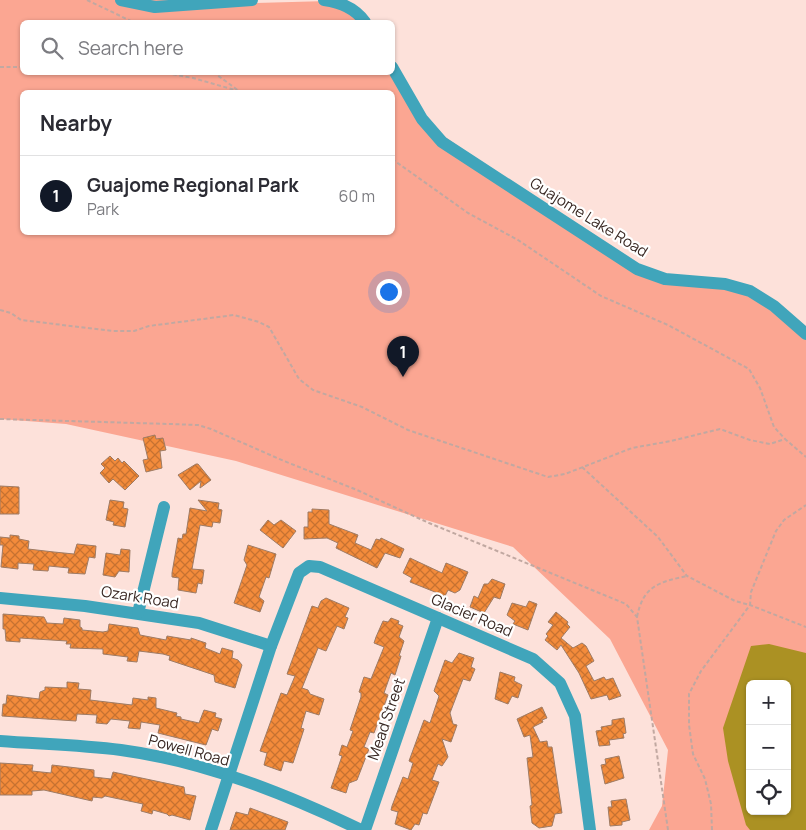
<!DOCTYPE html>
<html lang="en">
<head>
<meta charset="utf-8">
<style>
	:root { --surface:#fff; --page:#f7f7f7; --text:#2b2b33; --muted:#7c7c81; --line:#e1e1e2; --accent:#111827 }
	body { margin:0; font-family:Manrope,sans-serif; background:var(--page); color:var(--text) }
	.controls { position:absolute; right:15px; bottom:15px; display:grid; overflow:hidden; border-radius:8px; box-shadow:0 1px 4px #0004 }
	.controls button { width:45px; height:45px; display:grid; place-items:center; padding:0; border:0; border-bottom:1px solid var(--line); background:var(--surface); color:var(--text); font:25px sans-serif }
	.you { position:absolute; left:388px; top:291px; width:18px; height:18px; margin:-12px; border:4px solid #fff; border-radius:50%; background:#1a73e8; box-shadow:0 0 0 8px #1a73e833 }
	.badge { display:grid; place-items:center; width:32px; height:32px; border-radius:50%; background:var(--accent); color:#fff; font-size:16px; font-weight:700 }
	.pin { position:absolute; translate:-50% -41px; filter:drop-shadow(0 1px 2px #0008) }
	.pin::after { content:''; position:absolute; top:26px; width:18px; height:15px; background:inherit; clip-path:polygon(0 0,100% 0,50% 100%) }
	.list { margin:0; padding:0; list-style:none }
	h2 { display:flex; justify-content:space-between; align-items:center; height:65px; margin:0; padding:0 20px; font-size:21px }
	h2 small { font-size:16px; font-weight:400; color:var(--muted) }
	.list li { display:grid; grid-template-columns:32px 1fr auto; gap:15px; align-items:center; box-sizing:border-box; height:80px; padding:0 20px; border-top:1px solid var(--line) }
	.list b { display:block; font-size:19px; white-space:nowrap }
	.list p { margin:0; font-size:16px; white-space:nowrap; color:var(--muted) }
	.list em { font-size:16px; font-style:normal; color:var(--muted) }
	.icon { flex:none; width:28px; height:28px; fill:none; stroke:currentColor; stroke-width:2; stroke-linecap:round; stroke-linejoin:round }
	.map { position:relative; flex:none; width:806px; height:830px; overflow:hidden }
	.search { position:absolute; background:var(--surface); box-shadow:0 1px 4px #0004; left:20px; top:20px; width:375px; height:55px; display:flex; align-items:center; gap:12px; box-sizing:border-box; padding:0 18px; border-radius:8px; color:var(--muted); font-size:19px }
	.panel { position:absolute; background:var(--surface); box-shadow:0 1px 4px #0004; left:20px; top:90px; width:375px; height:145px; border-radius:8px }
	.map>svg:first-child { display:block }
	.park { fill:#fba692; fill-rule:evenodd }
	.water { fill:#ab9123; fill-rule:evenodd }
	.building { fill:url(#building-cross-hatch); stroke:#9e7b64 }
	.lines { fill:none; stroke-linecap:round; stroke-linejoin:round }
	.path { stroke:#c1a8a1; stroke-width:2; stroke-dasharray:4 2.5; stroke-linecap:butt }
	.minor { stroke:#40a5bb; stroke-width:12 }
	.labels { text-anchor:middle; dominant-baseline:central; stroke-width:4.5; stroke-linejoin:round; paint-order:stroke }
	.street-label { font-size:15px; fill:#382722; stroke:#fff }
</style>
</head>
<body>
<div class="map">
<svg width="806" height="830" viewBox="0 0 806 830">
	<defs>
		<pattern id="building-cross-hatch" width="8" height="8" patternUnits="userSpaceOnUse" patternTransform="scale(1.25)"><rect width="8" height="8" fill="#f38b3b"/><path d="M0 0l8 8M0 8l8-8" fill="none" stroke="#c67231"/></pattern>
	</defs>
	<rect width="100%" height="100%" fill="#fde1da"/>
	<!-- park -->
	<path class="park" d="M0 0H246L256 3 328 1 366 22H22V72H392L425 123 635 269 741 288 806 335V830H649L662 806 668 750 610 639 513 547 236 461 66 424 0 419ZM22 92H392V232H22ZM750 684H787V811H750Z"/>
	<!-- water -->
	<path class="water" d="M769 644 806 653V830H750L746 825 728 761 723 728 751 646ZM750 684H787V811H750Z"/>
	<!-- building -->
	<g class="building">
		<path d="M155 435 156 439 163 438 166 450 160 451 162 468 146 472 143 460 148 459 143 438Z"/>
		<path d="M110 456 115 461 118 458 122 463 124 461 139 476 125 490 113 479 109 483 100 473 105 468 101 464Z"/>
		<path d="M196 464H198L211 480 200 488 201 481 190 490 178 475Z"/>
		<path d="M0 486 19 487V514H0Z"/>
		<path d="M110 500 124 502 123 508 128 509 125 527 113 525 114 522 106 520Z"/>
		<path d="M198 500 219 503 218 509 222 510 220 523 213 522 212 527 200 525 192 569 204 570 202 584 198 583 196 593 178 590 179 578 172 577V573L178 538 182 539 183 534H186L190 508 207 511Z"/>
		<path d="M312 509 329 510V524L358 535 355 543 371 550 376 539 380 540 381 538 404 549 400 558 385 553 377 568 336 548 338 543 327 538 304 539V527H308V512H312Z"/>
		<path d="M268 520 274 525 281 520 296 531 283 548 260 530Z"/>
		<path d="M10 535 19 536V539L29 541 28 549 54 552 74 554 77 544 96 546 95 558 89 557 85 574 68 573 69 568 49 566 48 571 33 570 34 564 18 563V569L1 567 3 545H0V537L10 538Z"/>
		<path d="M248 545 276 554 269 578 266 577 259 597 264 601 260 612 234 603 247 565 244 560Z"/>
		<path d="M121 549 130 550 129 572 119 571 115 577 103 575 106 553 120 555Z"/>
		<path d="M410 558 442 573 446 563 468 572 460 590 455 593 448 590 445 596 410 582 412 578 403 573Z"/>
		<path d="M492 579 505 584 500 599 494 597 484 613 470 607 474 596 478 598 484 584H488Z"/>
		<path d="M326 598 349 608 345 617 348 618 344 629 337 626 326 651 318 648 302 688 308 690 310 694 324 699 319 715 306 711 301 728 304 729 293 763 284 761 281 771 264 765 267 753 260 751 281 693 287 695 295 676 287 674 312 606 318 608 321 601Z"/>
		<path d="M529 601 537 604 528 630 513 624 515 621 507 615 512 603 526 607Z"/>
		<path d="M556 612 568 622 567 624 570 627 561 638 573 648 582 643 586 646 594 661 586 666 594 681 604 677 606 680 613 678 621 696 609 700 607 695 591 699 579 673 561 645 557 650 545 640 548 636 546 634 553 625 548 622Z"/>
		<path d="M3 614 44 617 47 623 63 624 64 618 80 620V627L82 628V630L103 632 108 631 109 624 138 628 140 635 166 640 167 636 191 640V638L206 643 205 648 220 654 222 648 233 651 232 658 238 660 242 665 235 688 215 682 214 675 169 660 170 656 163 654 139 651 137 662 127 661 128 657 103 654V649L70 648 71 644H66L67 641 20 638V642L6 641 5 629H3Z"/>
		<path d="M391 618 399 621 398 624 403 626 399 637 404 641 399 656H401L395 675 391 673 384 693 388 695 374 733 370 732 364 747 369 749 357 780 349 783 346 793 331 788 342 756 339 755 342 745 347 747 353 731 350 730 361 697V693L359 692 364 677 371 679 384 647 374 643 376 637 383 621 388 622Z"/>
		<path d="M459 653 474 658 471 667 475 669 470 681 463 679 450 713 453 724 457 725 451 742 442 739 448 757 442 766 438 764 432 780 439 782 427 814 423 813 419 825 415 824 411 830 395 824 398 812 391 810 392 806 403 777 408 779 413 763 409 761 424 720 430 723 439 696 434 691 435 688 445 660 452 663Z"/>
		<path d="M500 672 515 677 514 681 522 685 518 698 512 696 508 704 495 699Z"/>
		<path d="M67 682 79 683 78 689 91 690 90 700 132 705 133 698 148 700V697L156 698V708L177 713 176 716 181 717V719L199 723 204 710 216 713 215 717 222 719 218 731 212 729 206 745 158 733 160 725 141 722 140 729 128 728 130 721 111 719 107 724 96 723 97 715 77 714 76 721 2 716 3 704H6L7 695 39 699 40 692 45 690V687L67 688Z"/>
		<path d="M542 707 547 718 542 720 543 722 533 727 540 742 547 741 548 747H552L562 813 555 814 552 826 539 828 532 823 530 806 532 805 527 758 533 757 530 735 524 737 517 719Z"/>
		<path d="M624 718 626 733 623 734 624 738 609 740 610 745 599 746 596 731 602 730 601 727 612 725V720Z"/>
		<path d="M619 756 624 778 605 784 601 765 606 764 605 759Z"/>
		<path d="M0 763 33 765 32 771 51 773 52 765 94 770V777L111 779 113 772 184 787 185 794 196 796 190 820 172 815 169 816 167 814 153 810 152 814 141 811 143 804 105 796 102 798 93 797 92 801 44 790 32 791V795H0Z"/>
		<path d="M626 799 630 820 622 822V825L610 826 608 807H612L611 801Z"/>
		<path d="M250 808 288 822 285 830H230L236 812 248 815Z"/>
	</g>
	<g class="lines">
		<!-- path -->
		<g class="path">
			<path d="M87 0 133 22"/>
			<path d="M0 67H22"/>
			<path d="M160 72 193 78 242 92"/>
			<path d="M213 72 239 91"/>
			<path d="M392 159 468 213 518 240 601 296 668 325 749 369 760 388 774 427 785 439"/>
			<path d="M0 310 11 313 21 320 113 331H134L149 326 234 315 259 322 269 327 299 379 313 390 362 407 408 430 548 477 565 474 632 448 671 441 720 429 750 440 770 444 785 439 806 457"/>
			<path d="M0 419 170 424 198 425 211 429 284 461 357 490 429 523 626 604 637 617 668 830"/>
			<path d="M582 467 658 537 687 576 735 601 750 605 751 592 776 531 784 520 806 505"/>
			<path d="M637 617C643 586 659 582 687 576"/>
			<path d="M712 830 711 804 705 779 693 754 689 725V694L701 671 750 605 806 627"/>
		</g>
		<!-- minor -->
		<g class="minor">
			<path d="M121 0 155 7 252 0"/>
			<path d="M324 0C340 2 355 8 365 22"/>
			<path d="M392 67 422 119 442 142 637 269 665 279 725 284 750 291 774 306 806 334"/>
			<path d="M0 598 85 606 199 623 271 646"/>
			<path d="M138 613 164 507"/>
			<path d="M0 741C40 744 81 745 121 750 204 761 286 794 361 830"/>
			<path d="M211 830 271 646 299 573 309 566 320 567 533 659 560 683 575 716 590 830"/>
			<path d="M365 830 438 618"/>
		</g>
	</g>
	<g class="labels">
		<!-- street labels -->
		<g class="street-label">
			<text transform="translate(589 217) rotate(32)">Guajome Lake Road</text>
			<text transform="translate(140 597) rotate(9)">Ozark Road</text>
			<text transform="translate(472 615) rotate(23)">Glacier Road</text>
			<text transform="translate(386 719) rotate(-71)">Mead Street</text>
			<text transform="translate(189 750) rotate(15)">Powell Road</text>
		</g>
	</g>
</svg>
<div class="controls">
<button>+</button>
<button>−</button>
<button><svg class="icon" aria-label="locate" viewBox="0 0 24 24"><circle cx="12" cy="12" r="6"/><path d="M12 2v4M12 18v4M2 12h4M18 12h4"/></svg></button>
</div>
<div class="you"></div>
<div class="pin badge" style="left:403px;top:377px">1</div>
<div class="search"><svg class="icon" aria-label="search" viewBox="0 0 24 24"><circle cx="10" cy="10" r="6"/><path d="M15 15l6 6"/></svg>Search here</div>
<section class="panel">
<h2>Nearby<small></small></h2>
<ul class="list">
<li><span class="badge">1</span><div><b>Guajome Regional Park</b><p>Park</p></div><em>60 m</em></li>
</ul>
</section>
</div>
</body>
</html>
